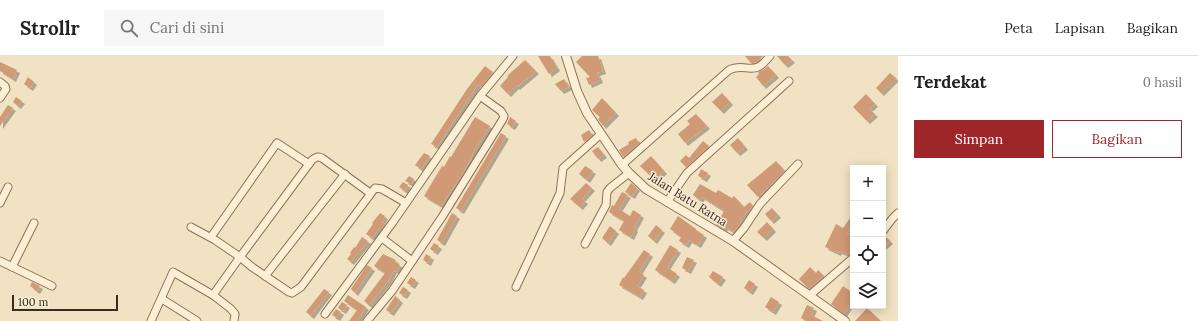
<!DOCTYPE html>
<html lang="id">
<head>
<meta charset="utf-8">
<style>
	:root { --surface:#fff; --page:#f6f6f6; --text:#222; --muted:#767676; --line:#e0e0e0; --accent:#9e2528 }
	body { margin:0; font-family:Lora,serif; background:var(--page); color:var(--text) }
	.controls { position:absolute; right:12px; bottom:12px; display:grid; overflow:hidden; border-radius:0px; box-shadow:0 2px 10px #0003 }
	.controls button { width:36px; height:36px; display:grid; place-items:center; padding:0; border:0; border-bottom:1px solid var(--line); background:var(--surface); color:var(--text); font:20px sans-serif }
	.scale { position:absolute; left:12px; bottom:10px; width:106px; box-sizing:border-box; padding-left:4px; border:2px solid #3a2b1d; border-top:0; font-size:11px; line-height:14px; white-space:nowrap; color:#3a2b1d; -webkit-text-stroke:3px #f7ecd2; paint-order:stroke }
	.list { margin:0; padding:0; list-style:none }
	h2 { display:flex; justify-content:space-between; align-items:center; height:52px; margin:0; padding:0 16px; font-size:17px }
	h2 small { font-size:13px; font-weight:400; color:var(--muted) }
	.actions { display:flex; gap:8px; padding:12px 16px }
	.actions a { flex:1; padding:9px 0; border:1px solid var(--accent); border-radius:0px; text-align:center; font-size:14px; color:var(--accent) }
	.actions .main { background:var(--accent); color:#fff }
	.icon { flex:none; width:22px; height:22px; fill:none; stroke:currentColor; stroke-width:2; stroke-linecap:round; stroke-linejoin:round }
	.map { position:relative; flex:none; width:898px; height:265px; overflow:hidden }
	header { display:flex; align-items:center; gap:24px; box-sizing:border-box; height:56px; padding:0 20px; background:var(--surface); border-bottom:1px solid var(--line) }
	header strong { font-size:19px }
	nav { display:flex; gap:22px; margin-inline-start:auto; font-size:14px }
	.search { width:280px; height:36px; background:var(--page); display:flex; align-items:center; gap:10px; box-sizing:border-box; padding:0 14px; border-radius:0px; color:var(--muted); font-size:15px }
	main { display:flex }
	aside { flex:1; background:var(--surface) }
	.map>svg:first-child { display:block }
	.building { fill:#d19a76; filter:url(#shadow) }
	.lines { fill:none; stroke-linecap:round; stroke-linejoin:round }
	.minor-casing { stroke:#8c7258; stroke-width:9 }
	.tertiary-casing { stroke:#8c7258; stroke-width:10 }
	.minor { stroke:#fbefd6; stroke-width:7 }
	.tertiary { stroke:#fbefd6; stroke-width:8 }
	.labels { text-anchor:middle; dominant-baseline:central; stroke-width:3; stroke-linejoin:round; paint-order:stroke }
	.street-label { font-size:12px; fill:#3a2b1d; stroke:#f7ecd2 }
</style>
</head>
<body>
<header>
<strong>Strollr</strong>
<div class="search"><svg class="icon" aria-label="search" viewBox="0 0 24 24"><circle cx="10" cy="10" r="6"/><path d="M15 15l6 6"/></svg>Cari di sini</div>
<nav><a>Peta</a><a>Lapisan</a><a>Bagikan</a></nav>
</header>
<main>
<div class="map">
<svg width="898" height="265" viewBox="0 0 898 265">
	<defs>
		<filter id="shadow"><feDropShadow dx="3" dy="3" stdDeviation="0" flood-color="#0004"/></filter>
	</defs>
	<rect width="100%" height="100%" fill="#f0e2c2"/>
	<!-- building -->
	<g class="building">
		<path d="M538 0H550L557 12 549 18Z"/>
		<path d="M582 0H598L603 15 597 17 600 24 589 29 586 22 590 21 576 6Z"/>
		<path d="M745 0H763L757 6 751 7Z"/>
		<path d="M777 0H788L792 4 785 9Z"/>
		<path d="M525 4 536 15 517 31 516 30 508 38 500 30 508 21 507 20Z"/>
		<path d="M0 6 17 14 13 23 0 15Z"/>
		<path d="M485 10 493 16 481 31 478 28 437 91 431 88 467 33Z"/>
		<path d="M768 10 776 19 763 30 756 21 759 18 758 16 763 14Z"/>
		<path d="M890 17 896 22 881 37 876 32Z"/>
		<path d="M28 21 34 26 30 32 24 28Z"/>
		<path d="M564 23 569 31 561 35 555 28Z"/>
		<path d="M722 37 730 46 721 55 712 46Z"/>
		<path d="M866 38 875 48 869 53 875 58 867 65 853 51Z"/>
		<path d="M16 41 22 45 18 50 13 46Z"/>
		<path d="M602 42 616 57 603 70 598 63 600 61 592 54Z"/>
		<path d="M8 49 13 52 0 70V61Z"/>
		<path d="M696 58 707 70 685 87 678 78 690 68 687 65Z"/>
		<path d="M475 61 490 70 472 98H473L463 117 441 150 424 140 442 110 444 111 450 100 451 101Z"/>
		<path d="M510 61 516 65 512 71 507 68Z"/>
		<path d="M589 74 592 79 584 86 581 79Z"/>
		<path d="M501 77 506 80 461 155 456 152Z"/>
		<path d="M636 82 639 87 623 101 619 94 629 88 628 86Z"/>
		<path d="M738 82 745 91 737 97 730 89Z"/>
		<path d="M703 85 709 90 686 111 680 105 686 99 689 102Z"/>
		<path d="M598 91 604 99 598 103 592 95Z"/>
		<path d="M424 97 430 100 421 113 415 109Z"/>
		<path d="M651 100 664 115 655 124 640 110Z"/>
		<path d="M776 105 785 115 758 141 747 129Z"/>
		<path d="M585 110 593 115 587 124 579 118Z"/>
		<path d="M701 113 708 117 704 123 698 120Z"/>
		<path d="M409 120 414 123 411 128 405 125Z"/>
		<path d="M403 126 408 129 405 135 399 131Z"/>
		<path d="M586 127 592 132 582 143 585 145 580 151 570 143Z"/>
		<path d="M631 127 637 132 632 140 625 136Z"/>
		<path d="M700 128 716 137 718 134 732 142 734 140 744 151 750 146 753 150 740 163 742 164 734 176 725 171 724 173 716 169 724 155 702 141 700 144 693 139Z"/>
		<path d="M622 136 628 139 619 153 630 160 633 154 641 159 634 172 635 173 631 181 619 174 624 165 609 156 612 149 614 150Z"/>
		<path d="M772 152 778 159 771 165 765 158Z"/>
		<path d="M380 157 385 160 382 166 385 168 381 173 379 172 372 182 366 178 373 168 372 167Z"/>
		<path d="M452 157 457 160 442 187 437 184Z"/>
		<path d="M853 158V166L847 178 853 181V194L851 197 849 199 839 195 838 197 825 191 836 168 843 172Z"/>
		<path d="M678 160 696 173V174L704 179 698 189 689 184 686 189 679 185 681 181 670 173Z"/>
		<path d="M767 166 773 173 764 182 757 176Z"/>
		<path d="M656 169 662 174 654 185 648 180Z"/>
		<path d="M610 170 616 175 608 187 602 182Z"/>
		<path d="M883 180H885L890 185 883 191Z"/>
		<path d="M362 181 368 185 351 206 347 203 351 198 350 197 354 191 355 192Z"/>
		<path d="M434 187 439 190 435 196 430 193Z"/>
		<path d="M670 189 678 194 667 211 677 218 672 225 655 214Z"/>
		<path d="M644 194 650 198 639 216 644 219 637 230 644 234 640 241 619 229 623 221 624 222 632 211Z"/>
		<path d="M383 198 396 204 395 206 400 209 396 216 394 214 389 224 369 249 364 245 385 217 374 210Z"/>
		<path d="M426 198 431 201 428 207 423 204Z"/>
		<path d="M687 201 694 204 688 215 682 212Z"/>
		<path d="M367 209 372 212 355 237 351 233Z"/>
		<path d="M810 211 816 217 818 214 824 220 809 233 799 223Z"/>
		<path d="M713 215 723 221 718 228 709 221Z"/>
		<path d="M411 221 416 224 412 230 407 227Z"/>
		<path d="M749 224 755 228 750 236 744 232Z"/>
		<path d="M32 226 40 230 37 235 30 230Z"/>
		<path d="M843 230 853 237V248L851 247 844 258 831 248Z"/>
		<path d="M403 231 408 234 404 240 399 237Z"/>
		<path d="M324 233 329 236 311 260 306 256Z"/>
		<path d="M348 239 366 251 357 265H349L357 254 344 245Z"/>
		<path d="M395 240 400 244 391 257 386 254Z"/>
		<path d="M771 241 779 246 773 256 765 251Z"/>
		<path d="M342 246 347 249 343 255 338 252Z"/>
		<path d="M807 249 814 252 811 259 823 265H806L801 262Z"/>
		<path d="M867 252 881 265H855Z"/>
		<path d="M336 253 341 256 337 262 332 259Z"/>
	</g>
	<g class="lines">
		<defs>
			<g id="minor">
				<path d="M0 26 5 30 6 33 0 42"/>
				<path d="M622 109 729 14C741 8 749 15 758 11 763 9 766 4 770 0"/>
				<path d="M667 146 687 117 789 25"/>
				<path d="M0 147 8 131"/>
				<path d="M191 171 215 184 240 201 312 104C316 101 318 100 322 102L370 137"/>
				<path d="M883 175 892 163 898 157"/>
				<path d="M211 181 277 87 309 108"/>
				<path d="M382 182 412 205"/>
				<path d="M733 185 744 172 760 148 798 108"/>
				<path d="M585 188 606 149 607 136 610 132 629 117"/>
				<path d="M0 205 52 230"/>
				<path d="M12 211 34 167"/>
				<path d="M265 220 345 118"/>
				<path d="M516 231 560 137 563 112 601 78"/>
				<path d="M810 239 853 202"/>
				<path d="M162 243 197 265"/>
				<path d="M325 258 393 166 480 40 513 0"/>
				<path d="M151 265 173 216 213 239"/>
				<path d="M234 265 235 258 231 253 213 239 240 201 252 211 289 236 292 237 301 231 375 132 382 133 406 147"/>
				<path d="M367 265 392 235 442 161 503 63 504 60 501 55 480 40"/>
			</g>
			<path id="tertiary" d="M566 0 577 35 587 57 622 109 629 117 646 133 733 185 845 265"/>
		</defs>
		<!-- minor casing -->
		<use href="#minor" class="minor-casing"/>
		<!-- tertiary casing -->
		<use href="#tertiary" class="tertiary-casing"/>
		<!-- minor -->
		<use href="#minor" class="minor"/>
		<!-- tertiary -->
		<use href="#tertiary" class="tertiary"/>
	</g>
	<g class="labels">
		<!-- street labels -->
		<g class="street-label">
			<text transform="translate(688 143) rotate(32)">Jalan Batu Ratna</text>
		</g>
	</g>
</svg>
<div class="controls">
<button>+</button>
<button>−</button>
<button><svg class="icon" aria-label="locate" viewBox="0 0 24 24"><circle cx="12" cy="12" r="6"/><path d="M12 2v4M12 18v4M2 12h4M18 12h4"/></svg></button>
<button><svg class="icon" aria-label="layers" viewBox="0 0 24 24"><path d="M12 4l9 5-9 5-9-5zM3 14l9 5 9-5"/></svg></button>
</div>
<div class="scale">100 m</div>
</div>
<aside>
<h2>Terdekat<small>0 hasil</small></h2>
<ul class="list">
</ul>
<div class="actions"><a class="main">Simpan</a><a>Bagikan</a></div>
</aside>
</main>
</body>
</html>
